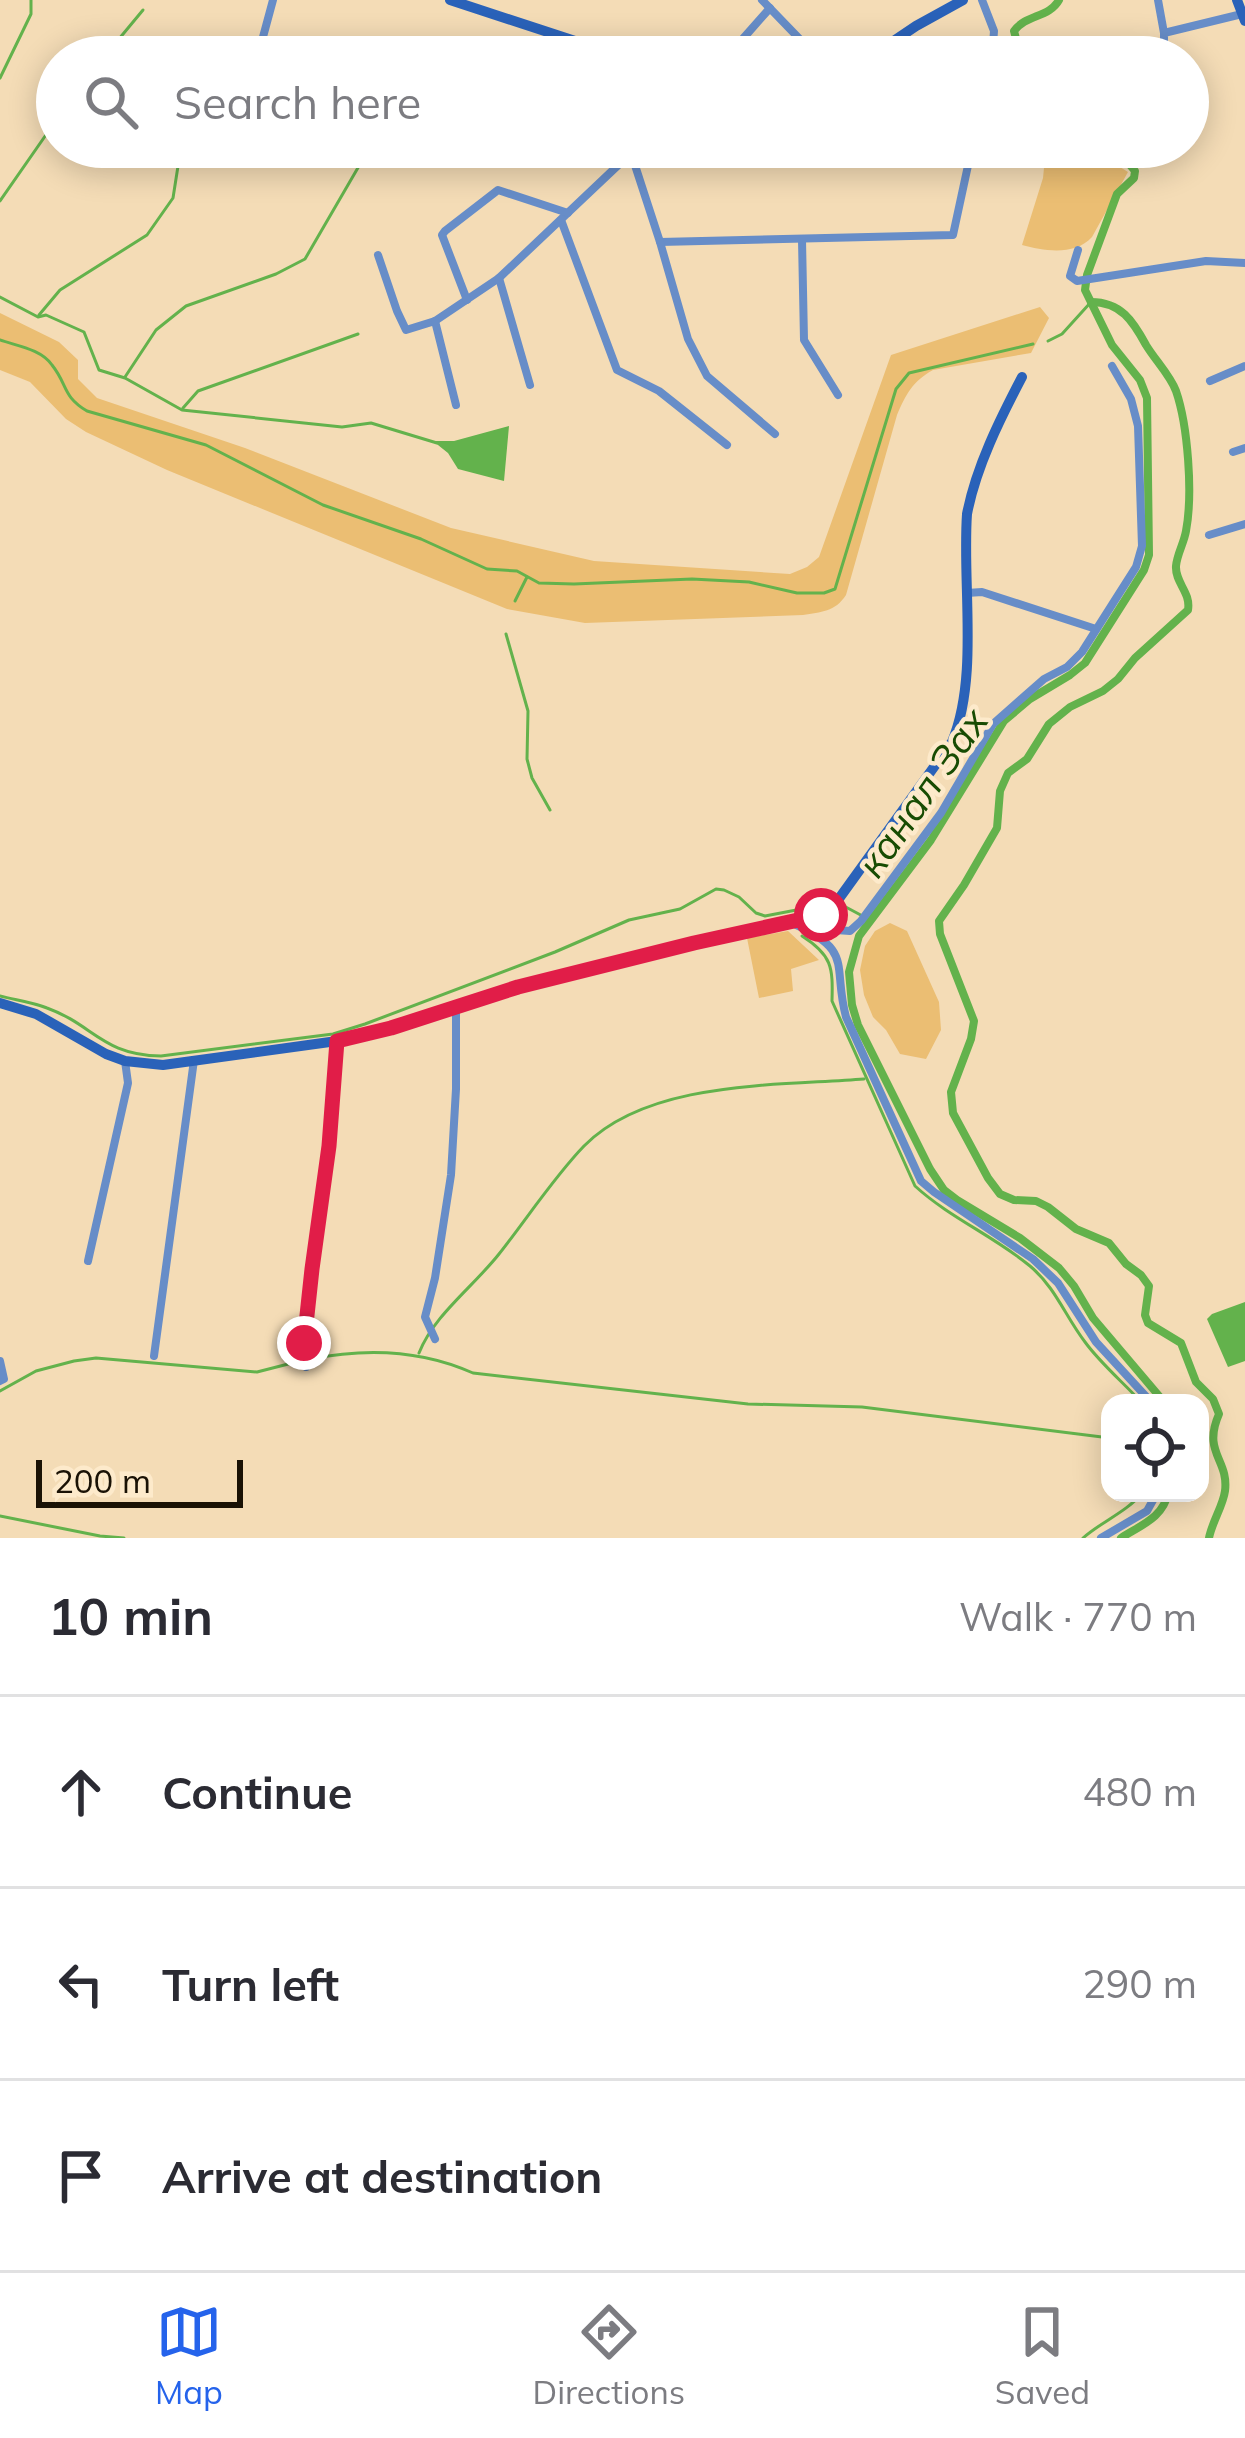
<!DOCTYPE html>
<html lang="en">
<head>
<meta charset="utf-8">
<style>
	:root { --surface:#fff; --page:#f2f2f3; --text:#2b2b33; --muted:#7c7c81; --line:#e1e1e2; --accent:#2563eb }
	body { margin:0; font-family:Mulish,sans-serif; background:var(--page); color:var(--text) }
	.controls { position:absolute; right:36px; bottom:36px; display:grid; overflow:hidden; border-radius:24px; box-shadow:0 6px 30px #0003 }
	.controls button { width:108px; height:108px; display:grid; place-items:center; padding:0; border:0; border-bottom:3px solid var(--line); background:var(--surface); color:var(--text); font:60px sans-serif }
	.scale { position:absolute; left:36px; bottom:30px; width:207px; box-sizing:border-box; padding-left:12px; border:6px solid #1a1205; border-top:0; font-size:33px; line-height:42px; white-space:nowrap; color:#1a1205; -webkit-text-stroke:9px #fdeacb; paint-order:stroke }
	.stop { position:absolute; width:36px; height:36px; margin:-27px; border:9px solid #e11d48; border-radius:50%; background:#fff }
	.stop.end { background:#e11d48; border-color:#fff; box-shadow:0 3px 12px #0008 }
	.list { margin:0; padding:0; list-style:none }
	h2 { display:flex; justify-content:space-between; align-items:center; height:156px; margin:0; padding:0 48px; font-size:51px }
	h2 small { font-size:39px; font-weight:400; color:var(--muted) }
	.list li { display:grid; grid-template-columns:78px 1fr auto; gap:36px; align-items:center; box-sizing:border-box; height:192px; padding:0 48px; border-top:3px solid var(--line) }
	.list b { display:block; font-size:45px; white-space:nowrap }
	.list em { font-size:39px; font-style:normal; color:var(--muted) }
	.icon { flex:none; width:66px; height:66px; fill:none; stroke:currentColor; stroke-width:2; stroke-linecap:round; stroke-linejoin:round }
	.map { position:relative; flex:none; width:1245px; height:1538px; overflow:hidden }
	.search { position:absolute; background:var(--surface); box-shadow:0 6px 30px #0003; left:36px; right:36px; top:36px; height:132px; display:flex; align-items:center; gap:30px; box-sizing:border-box; padding:0 42px; border-radius:66px; color:var(--muted); font-size:45px }
	.sheet { height:732px; background:var(--surface) }
	nav { display:flex; justify-content:space-around; align-items:center; box-sizing:border-box; height:168px; border-top:3px solid var(--line); background:var(--surface); font-size:33px; color:var(--muted) }
	nav a { display:grid; justify-items:center; gap:6px }
	nav .on { color:var(--accent) }
	.map>svg:first-child { display:block }
	.green { fill:#ebbe73 }
	.water { fill:#63b24c }
	.lines { fill:none; stroke-linecap:round; stroke-linejoin:round }
	.stream { stroke:#63b24c; stroke-width:3 }
	.canal { stroke:#63b24c; stroke-width:8 }
	.street { stroke:#678dc8; stroke-width:8 }
	.secondary { stroke:#2a62b9; stroke-width:10 }
	.route { stroke:#e11d48; stroke-width:15 }
	.labels { text-anchor:middle; dominant-baseline:central; stroke-width:9; stroke-linejoin:round; paint-order:stroke }
	.water-label { font-size:39px; font-style:italic; fill:#184c03; stroke:#fdeacb }
</style>
</head>
<body>
<div class="map">
<svg width="1245" height="1538" viewBox="0 0 1245 1538">
	<rect width="100%" height="100%" fill="#f4dcb6"/>
	<!-- green -->
	<g class="green">
		<path d="M1050 147H1088L1128 172 1092 237C1075 256 1044 251 1022 245L1043 178 1045 158Z"/>
		<path d="M1040 307 1049 318 1031 353 933 370C913 381 906 394 897 415L846 595C835 612 821 612 803 615L585 623 507 609 167 470 86 432 66 419 30 382 0 370V313L59 342 78 360V379L97 398 245 448 451 528 594 561 790 574 807 567 819 557 891 355Z"/>
		<path d="M890 923 907 931 939 1002 941 1030 926 1059 900 1054 886 1030 873 1017 864 995 860 970 865 946 875 931Z"/>
		<path d="M788 931 819 960 791 969 793 991 759 998 747 938Z"/>
	</g>
	<!-- water -->
	<g class="water">
		<path d="M509 426 504 481 458 469 448 453 433 441H454Z"/>
		<path d="M1245 1302V1361L1228 1367 1207 1319 1212 1314Z"/>
	</g>
	<g class="lines">
		<!-- stream -->
		<g class="stream">
			<path d="M104 57 143 10"/>
			<path d="M247 57 252 51"/>
			<path d="M0 78 31 14V0"/>
			<path d="M0 201 57 119"/>
			<path d="M0 297 38 317 46 315 84 332 99 370 125 378 182 410 342 427 371 423 437 443"/>
			<path d="M39 315 60 290 147 235 173 198 181 147"/>
			<path d="M0 340C17 346 41 349 52 365 68 385 62 396 87 411L206 445 323 505 421 539 487 569 517 571 539 583 574 584 692 579 749 582 797 593H824L835 589 896 389 909 373 1033 344"/>
			<path d="M1048 341 1062 334 1091 302"/>
			<path d="M125 377 156 330 186 306 276 274 305 259 370 147"/>
			<path d="M183 408 198 391 358 334"/>
			<path d="M515 601 527 577"/>
			<path d="M506 634 528 711 527 759 532 778 550 810"/>
			<path d="M842 905 870 920"/>
			<path d="M802 936C832 955 833 967 832 1001L915 1186C950 1218 994 1236 1030 1266 1056 1288 1065 1316 1085 1342 1101 1364 1124 1383 1142 1403"/>
			<path d="M0 996C15 1000 32 1002 47 1008 94 1025 102 1055 161 1056L333 1034 365 1024 555 952 629 920 680 909 716 889 724 890 739 897 756 913 765 916 812 907 829 900"/>
			<path d="M419 1353C434 1315 473 1287 499 1254 526 1220 554 1177 584 1146 649 1080 778 1086 864 1079"/>
			<path d="M310 1359C365 1348 422 1350 473 1373L748 1404 862 1407 1110 1438"/>
			<path d="M0 1391 36 1371 74 1361 96 1358 257 1372 300 1361"/>
			<path d="M0 1516 100 1536 124 1538"/>
			<path d="M1083 1538C1101 1522 1128 1511 1142 1493"/>
		</g>
		<!-- canal -->
		<g class="canal">
			<path d="M1021 57 1014 31C1026 14 1049 18 1059 0"/>
			<path d="M1096 147 1130 165 1135 171 1134 178 1117 194 1087 275 1085 290 1112 345 1140 380 1147 398 1149 555 1144 570 1085 663 1070 675 1030 699 1004 721 931 840 859 936 849 972 852 1005 858 1025 930 1169 944 1190 957 1200 1020 1238 1059 1268 1074 1286 1093 1318 1165 1403"/>
			<path d="M1091 302C1121 302 1133 321 1146 345 1155 360 1170 375 1176 391 1188 426 1193 494 1186 531 1184 543 1177 554 1176 566 1175 583 1191 592 1188 610L1135 658 1118 679 1103 691 1070 707 1049 724 1027 759 1008 773 1000 791 997 828 964 885 939 921 940 934 974 1021 971 1039 951 1092 953 1113 988 1178 1000 1194 1014 1200 1036 1201 1048 1207 1076 1229 1109 1243 1126 1264 1141 1275 1149 1286 1145 1315 1148 1323 1181 1343 1196 1382 1213 1399 1219 1414C1202 1453 1229 1459 1225 1491 1223 1506 1212 1522 1209 1538"/>
			<path d="M1121 1538C1141 1525 1163 1518 1168 1493"/>
		</g>
		<!-- street -->
		<g class="street">
			<path d="M273 0 263 37 265 42 324 50 348 57"/>
			<path d="M762 0 817 57"/>
			<path d="M982 0 994 31 992 57"/>
			<path d="M1158 0 1164 33"/>
			<path d="M740 42 770 8"/>
			<path d="M1164 57V33L1242 14"/>
			<path d="M576 147 622 162"/>
			<path d="M631 153 660 242 953 235 972 147"/>
			<path d="M561 220 617 370 659 391 727 445"/>
			<path d="M802 240 804 340 838 395"/>
			<path d="M660 242 688 339 707 376 775 434"/>
			<path d="M1078 250 1070 276 1077 281 1206 261 1245 263"/>
			<path d="M378 255 397 311 406 330 435 321 499 278 631 153 633 147"/>
			<path d="M499 278 530 385"/>
			<path d="M467 300 442 235 445 231 498 190 568 213"/>
			<path d="M435 321 456 405"/>
			<path d="M1210 381 1245 366"/>
			<path d="M1233 452 1245 448"/>
			<path d="M1209 535 1245 524"/>
			<path d="M967 593 982 592 1096 629"/>
			<path d="M822 915 825 925 836 930 850 931 861 921 941 813 993 724 1044 679 1067 667 1082 652 1136 567 1142 546 1138 426 1131 399 1112 366"/>
			<path d="M792 923C855 951 832 964 846 1017L921 1181 934 1192 1033 1259 1058 1283 1096 1342 1152 1403"/>
			<path d="M88 1261 128 1083 125 1061"/>
			<path d="M435 1339 425 1317 435 1278 451 1175 456 1089V1006"/>
			<path d="M154 1356 194 1060"/>
			<path d="M0 1361 4 1379 0 1381"/>
			<path d="M306 1367 304 1343 329 1146 337 1041"/>
			<path d="M1101 1538 1147 1511 1157 1493"/>
		</g>
		<!-- secondary -->
		<g class="secondary">
			<path d="M450 0 624 57"/>
			<path d="M1237 0 1245 21"/>
			<path d="M870 57 916 26 963 0"/>
			<path d="M0 1003 36 1014 106 1054 125 1061 163 1065 337 1041 391 1028 518 987 694 943 805 920 822 915 838 900 952 742C979 678 962 584 967 514 976 467 1000 419 1022 377"/>
		</g>
	</g>
	<g class="lines">
		<!-- route -->
		<path class="route" d="M304 1343 312 1269 329 1146 337 1041 391 1028 518 987 694 943 821 915"/>
	</g>
	<g class="labels">
		<!-- water labels -->
		<g class="water-label">
			<text transform="translate(922 792) rotate(-55)">канал Зах</text>
		</g>
	</g>
</svg>
<div class="controls">
<button><svg class="icon" aria-label="locate" viewBox="0 0 24 24"><circle cx="12" cy="12" r="6"/><path d="M12 2v4M12 18v4M2 12h4M18 12h4"/></svg></button>
</div>
<div class="scale">200 m</div>
<div class="stop" style="left:821px;top:915px"></div>
<div class="stop end" style="left:304px;top:1343px"></div>
<div class="search"><svg class="icon" aria-label="search" viewBox="0 0 24 24"><circle cx="10" cy="10" r="6"/><path d="M15 15l6 6"/></svg>Search here</div>
</div>
<section class="sheet">
<h2>10 min<small>Walk · 770 m</small></h2>
<ul class="list">
<li><svg class="icon" aria-label="ahead" viewBox="0 0 24 24"><path d="M12 20V5M6 11l6-6 6 6"/></svg><div><b>Continue</b></div><em>480 m</em></li>
<li><svg class="icon" aria-label="left" viewBox="0 0 24 24"><path d="M17 20v-9H6M10 6l-5 5 5 5"/></svg><div><b>Turn left</b></div><em>290 m</em></li>
<li><svg class="icon" aria-label="arrive" viewBox="0 0 24 24"><path d="M6 21V4h12l-3 4 3 4H6"/></svg><div><b>Arrive at destination</b></div></li>
</ul>
</section>
<nav>
<a class="on"><svg class="icon" aria-label="map" viewBox="0 0 24 24"><path d="M3 6l6-2 6 2 6-2v14l-6 2-6-2-6 2zM9 4v14M15 6v14"/></svg>Map</a>
<a><svg class="icon" aria-label="directions" viewBox="0 0 24 24"><path d="M12 3l9 9-9 9-9-9zM9 14v-3h6M13 9l2 2-2 2"/></svg>Directions</a>
<a><svg class="icon" aria-label="saved" viewBox="0 0 24 24"><path d="M7 4h10v16l-5-4-5 4z"/></svg>Saved</a>
</nav>
</body>
</html>
